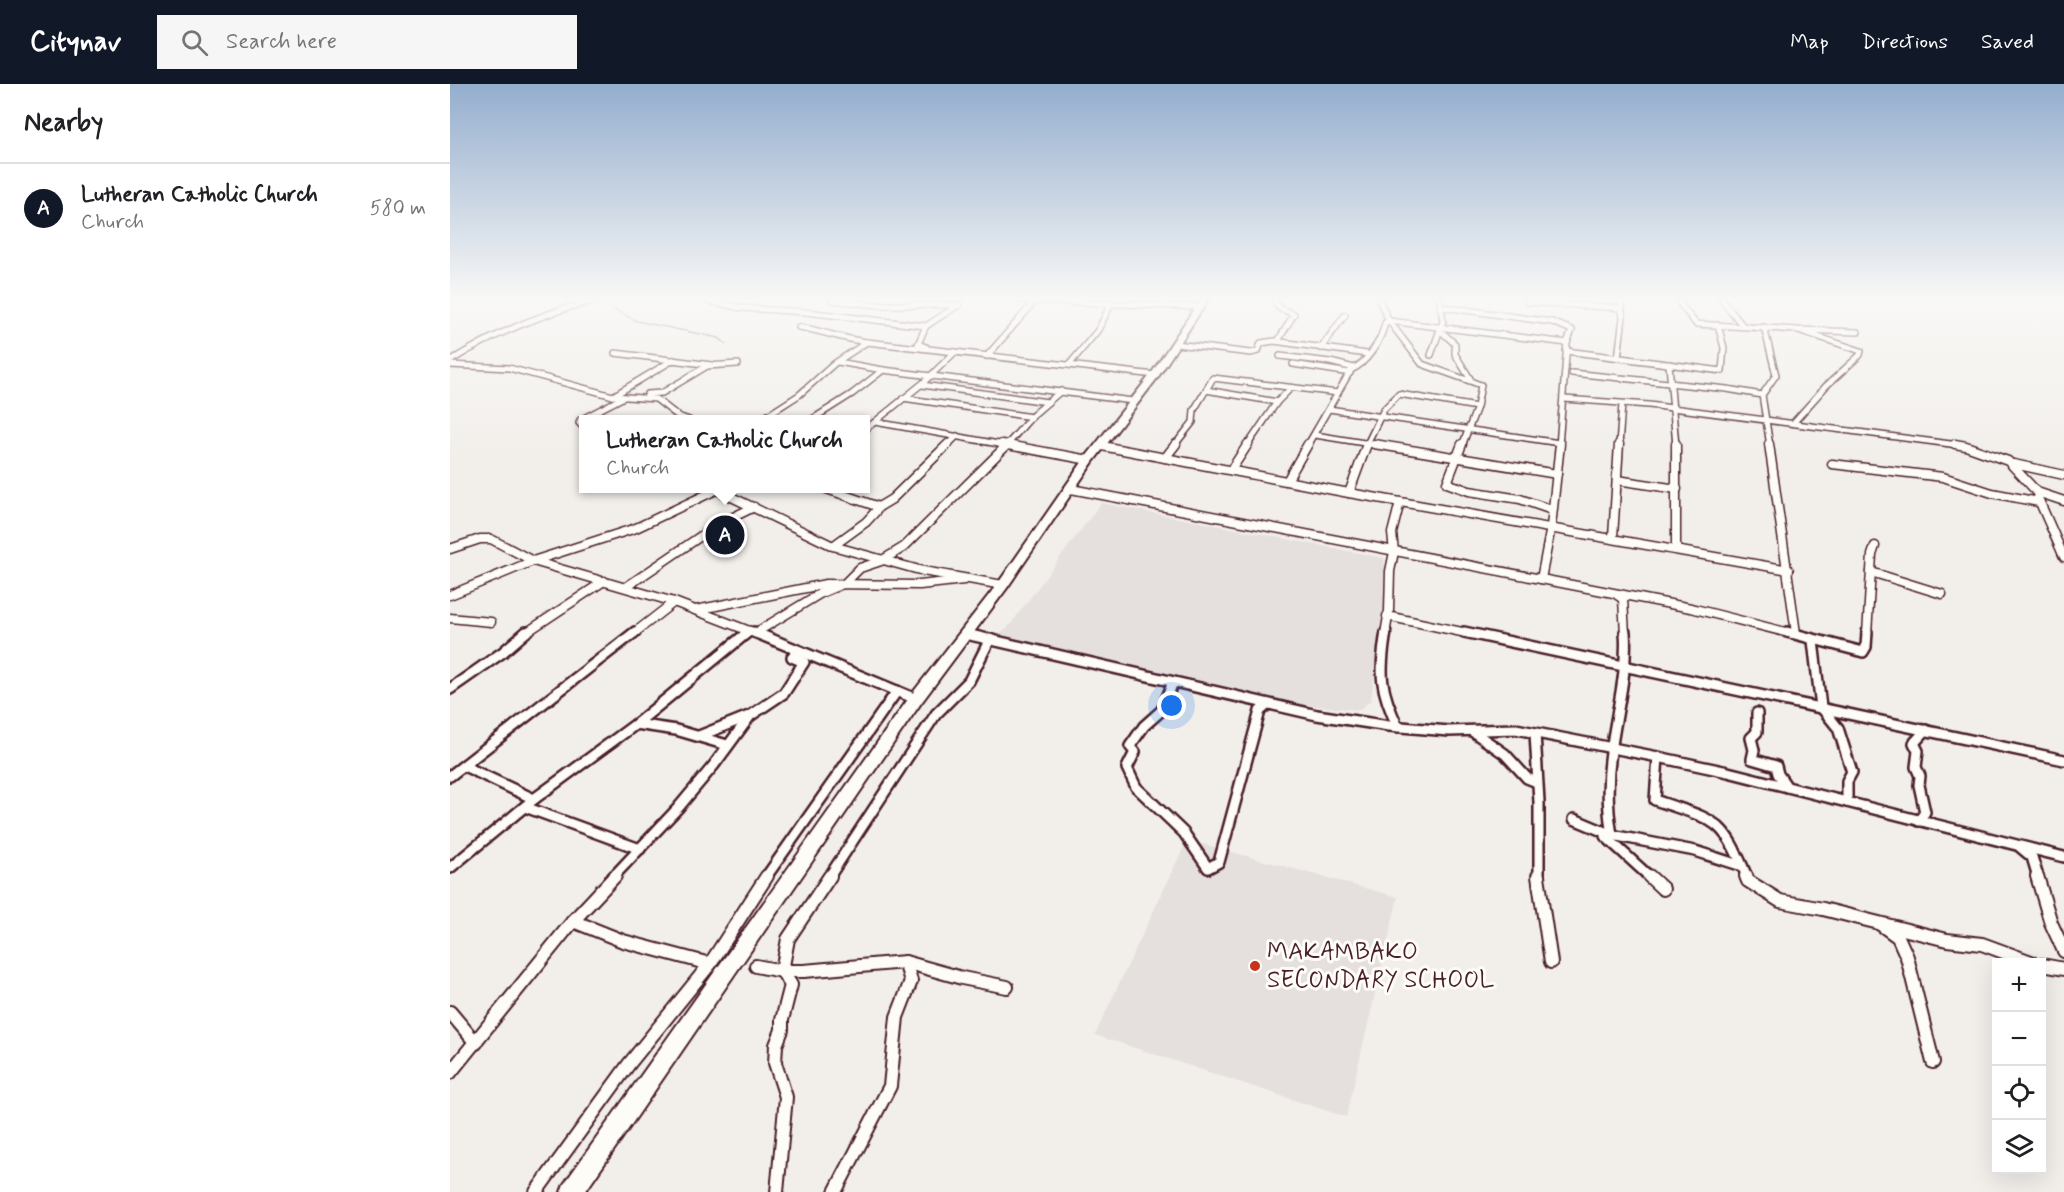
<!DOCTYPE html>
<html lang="en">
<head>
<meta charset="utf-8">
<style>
	:root { --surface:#fff; --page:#f6f6f6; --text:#202124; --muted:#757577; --line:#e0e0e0; --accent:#111827 }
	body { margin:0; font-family:Mynerve,sans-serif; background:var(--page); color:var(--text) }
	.controls { position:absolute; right:18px; bottom:18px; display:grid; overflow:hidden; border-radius:0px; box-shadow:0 6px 24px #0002 }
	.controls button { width:54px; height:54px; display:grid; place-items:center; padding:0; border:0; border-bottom:2px solid var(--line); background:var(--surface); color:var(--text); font:30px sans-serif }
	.you { position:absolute; left:722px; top:622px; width:21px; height:21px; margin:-15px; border:4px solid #fff; border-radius:50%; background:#1a73e8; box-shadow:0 0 0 9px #1a73e833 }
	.badge { display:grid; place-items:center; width:39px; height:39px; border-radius:50%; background:var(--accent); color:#fff; font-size:20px; font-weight:700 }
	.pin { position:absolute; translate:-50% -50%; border:3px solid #fff; box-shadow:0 2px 6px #0006 }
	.popup { position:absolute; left:129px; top:331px; width:291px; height:78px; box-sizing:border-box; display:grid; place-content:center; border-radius:0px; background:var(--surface); filter:drop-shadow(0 2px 4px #0005); font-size:20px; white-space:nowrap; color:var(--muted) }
	.popup b { font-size:22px; color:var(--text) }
	.popup::after { content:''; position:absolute; left:50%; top:100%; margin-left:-12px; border:12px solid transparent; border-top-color:var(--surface) }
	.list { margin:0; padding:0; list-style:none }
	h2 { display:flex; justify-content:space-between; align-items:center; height:78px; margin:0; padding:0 24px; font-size:26px }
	h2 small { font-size:20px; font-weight:400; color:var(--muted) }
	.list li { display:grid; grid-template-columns:39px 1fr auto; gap:18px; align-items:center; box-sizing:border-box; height:90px; padding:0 24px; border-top:2px solid var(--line) }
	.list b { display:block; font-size:22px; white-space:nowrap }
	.list p { margin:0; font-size:20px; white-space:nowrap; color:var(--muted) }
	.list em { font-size:20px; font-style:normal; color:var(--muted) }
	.icon { flex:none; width:33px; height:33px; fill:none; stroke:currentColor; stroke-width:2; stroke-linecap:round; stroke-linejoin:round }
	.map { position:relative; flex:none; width:1614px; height:1108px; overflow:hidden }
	header { display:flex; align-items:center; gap:36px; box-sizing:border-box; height:84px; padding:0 30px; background:var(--accent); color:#fff }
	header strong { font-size:28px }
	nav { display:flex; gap:33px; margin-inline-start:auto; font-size:21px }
	.search { width:420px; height:54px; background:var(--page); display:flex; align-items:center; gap:15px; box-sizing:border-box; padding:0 21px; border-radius:0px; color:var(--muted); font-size:22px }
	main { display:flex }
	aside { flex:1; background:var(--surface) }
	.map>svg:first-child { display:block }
	.built { fill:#e5dfdd }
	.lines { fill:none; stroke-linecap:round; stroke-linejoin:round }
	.stream { stroke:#8b6f75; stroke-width:1.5 }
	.minor-far3-casing { stroke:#4a1f2b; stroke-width:8 }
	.minor-far2-casing { stroke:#4a1f2b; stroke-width:11 }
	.minor-far1-casing { stroke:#4a1f2b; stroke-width:14 }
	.minor-casing { stroke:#4a1f2b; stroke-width:16 }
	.trunk-casing { stroke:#4a1f2b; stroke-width:4 }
	.minor-far3 { stroke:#fdfcf7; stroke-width:5 }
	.minor-far2 { stroke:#fdfcf7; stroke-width:8 }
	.minor-far1 { stroke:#fdfcf7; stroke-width:9 }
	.minor { stroke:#fdfcf7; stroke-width:12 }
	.trunk { fill:#fdfcf7; fill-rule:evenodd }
	.poi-dot { fill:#c8321e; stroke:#fdfcf7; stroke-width:2 }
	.labels { text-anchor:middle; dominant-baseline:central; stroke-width:6; stroke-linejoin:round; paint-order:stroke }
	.near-poi-label { font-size:24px; fill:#4a1f2b; stroke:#fdfcf7; text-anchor:start }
</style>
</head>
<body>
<header>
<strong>Citynav</strong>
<div class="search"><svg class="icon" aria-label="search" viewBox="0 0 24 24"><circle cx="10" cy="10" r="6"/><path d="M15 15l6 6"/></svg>Search here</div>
<nav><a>Map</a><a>Directions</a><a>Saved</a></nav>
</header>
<main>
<aside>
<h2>Nearby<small></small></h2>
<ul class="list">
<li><span class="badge">A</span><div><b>Lutheran Catholic Church</b><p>Church</p></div><em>580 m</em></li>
</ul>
</aside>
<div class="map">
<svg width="1614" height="1108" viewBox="0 0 1614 1108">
	<rect width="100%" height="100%" fill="#f2efeb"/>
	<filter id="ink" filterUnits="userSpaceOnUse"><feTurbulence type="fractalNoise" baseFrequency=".0167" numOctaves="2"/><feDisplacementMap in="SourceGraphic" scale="12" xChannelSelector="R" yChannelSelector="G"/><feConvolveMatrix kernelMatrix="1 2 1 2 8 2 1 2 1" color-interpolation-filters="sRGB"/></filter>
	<g filter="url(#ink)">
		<!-- built -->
		<g class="built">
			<path d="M651 419 934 474 937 521 928 560 921 616 909 626 795 615 540 555 557 545Z"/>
			<path d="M737 756 948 813 896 1033 645 951Z"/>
		</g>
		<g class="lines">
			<!-- stream -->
			<path class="stream" d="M160 216 164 226 187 237 269 254 276 260"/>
			<defs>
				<g id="minor-far3">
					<path d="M255 216 291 224 356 228 476 242"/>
					<path d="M382 216 428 221H509"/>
					<path d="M570 216 751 223"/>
					<path d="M824 216 829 224 844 230 828 257"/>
					<path d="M929 216 939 237 972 280 1031 301 1027 323 1012 362"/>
					<path d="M1227 216 1246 240 1348 246 1411 267 1410 271 1376 302 1344 338"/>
					<path d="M1272 216 1293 242"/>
					<path d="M1077 218 1172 224"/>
					<path d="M993 223 1102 238 1122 246 1117 259"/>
					<path d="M939 237 1117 259 1109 362"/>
					<path d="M1314 243 1326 291 1312 311 1320 362"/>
					<path d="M1351 246 1408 248"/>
					<path d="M992 248 1005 260V270L1021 296"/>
					<path d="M417 258 705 291"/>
					<path d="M726 260 801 269 808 267 811 259 824 257 917 270"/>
					<path d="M476 263 468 260 476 242 507 222"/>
					<path d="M871 264 895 231"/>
					<path d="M1116 267 1272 287 1274 264 1268 241"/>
					<path d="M165 269 262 281"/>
					<path d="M981 271 993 237 990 216"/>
					<path d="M537 272 586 216"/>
					<path d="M830 272 880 278 904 284"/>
					<path d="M1168 274 1173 233 1170 216"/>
					<path d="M0 277C46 249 94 228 147 216"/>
					<path d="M388 278 433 286 683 317"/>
					<path d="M843 280 900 289"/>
					<path d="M1219 280 1226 362"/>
					<path d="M0 281 59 284 163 312 206 315 228 332 239 336"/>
					<path d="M619 281 648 246 662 218"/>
					<path d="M1122 289 1277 305 1312 311"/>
					<path d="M472 301 598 318"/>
					<path d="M756 306 763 294 888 309"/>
					<path d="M197 310 212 309 257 282 288 280"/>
					<path d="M163 312 223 276"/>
					<path d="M453 314 582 333"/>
					<path d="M1114 315 1199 321 1516 362"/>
					<path d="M827 318 841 304"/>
					<path d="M879 325 1110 359"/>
					<path d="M310 336 349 311 385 279 417 258C393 255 372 247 349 243"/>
					<path d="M361 336 402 310 433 286"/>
					<path d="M425 338 560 362"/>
					<path d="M134 344 129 339 130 336 174 313"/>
					<path d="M416 345 473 299 505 268"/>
					<path d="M865 351 933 362"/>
					<path d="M497 362 507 352"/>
					<path d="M556 362 583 331 611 307"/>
					<path d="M724 362 743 338 744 326 756 306 827 318 797 362"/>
					<path d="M857 362 901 286C917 279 931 257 935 239L939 237"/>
					<path d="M916 362 934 325 949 310 1027 323"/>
					<path d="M1169 362 1172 320"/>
				</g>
				<g id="minor-far2">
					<path d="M552 360 639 376"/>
					<path d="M924 360 1107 390"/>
					<path d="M1012 360 997 399 1019 407 1070 415 1102 426"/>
					<path d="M1226 360V465"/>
					<path d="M1319 360 1346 549"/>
					<path d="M1505 360 1516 362 1558 377 1587 408 1614 417"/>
					<path d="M652 362 899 409 1339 486"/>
					<path d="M715 374 726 360"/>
					<path d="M1382 380 1493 393 1542 409 1589 418"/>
					<path d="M1564 380 1614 391"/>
					<path d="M781 386 798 360"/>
					<path d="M1167 396 1227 405"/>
					<path d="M837 397 858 360"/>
					<path d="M263 404 383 462 473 487 553 501"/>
					<path d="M374 404 426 422 427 426 416 438 383 462"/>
					<path d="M621 405 1091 495 1101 443 1110 360"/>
					<path d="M899 409 917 360"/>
					<path d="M1588 414 1614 473"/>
					<path d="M427 424 442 415 498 360"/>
					<path d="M1163 453 1169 360"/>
					<path d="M0 465 30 455H41L83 477 224 518 307 550"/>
					<path d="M1421 488 1492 510"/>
					<path d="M1091 495 1241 524 1343 550"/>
					<path d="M176 503 267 441 304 423"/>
					<path d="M0 511 83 477 186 444 266 406"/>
					<path d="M1167 511 1173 515 1175 550"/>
					<path d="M246 526 376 500 470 501 514 496"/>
					<path d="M937 532 1021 550"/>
					<path d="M0 534 41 538"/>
					<path d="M310 546 371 509 395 499 410 484 431 477 454 463 558 360"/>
					<path d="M74 550 154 497"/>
					<path d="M183 550 224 518"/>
					<path d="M296 550 300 547"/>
					<path d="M935 550 939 527 940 487 944 468 942 449 950 418"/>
					<path d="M1417 550 1422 471 1425 462"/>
				</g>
				<g id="minor-far1">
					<path d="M304 548 466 615"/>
					<path d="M936 548C929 589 930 606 948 643"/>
					<path d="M1014 548 1614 676"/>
					<path d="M1337 548 1413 568 1416 563 1417 548"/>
					<path d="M516 550 867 631 939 642 999 647 1066 645 1208 673 1205 716C1265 737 1272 732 1297 793"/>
					<path d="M1363 557 1371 623 1388 644 1402 688 1397 697V718"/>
					<path d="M723 598 712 626 694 642 680 662 685 668 677 684 686 703 734 749 758 784 769 778 810 627 818 620"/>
					<path d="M0 605 53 568 76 548"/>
					<path d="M1307 629V648L1301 654 1304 666 1302 675 1326 682 1328 690 1337 703"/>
					<path d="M186 640 226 646 277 661"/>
					<path d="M1022 647 1055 670 1077 694 1087 698"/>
					<path d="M1085 649 1089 718V793"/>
					<path d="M249 652 299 632"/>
					<path d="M1208 673 1278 688 1614 773"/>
					<path d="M14 682 84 715"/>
					<path d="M0 692 185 548"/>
					<path d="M75 723 190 765"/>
					<path d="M1124 735 1162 751 1245 767 1292 782"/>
					<path d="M1469 737 1475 728 1469 701 1470 692 1466 683 1468 667 1464 659 1476 646"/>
					<path d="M1162 751C1157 723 1157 696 1161 668 1166 628 1178 589 1175 548"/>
					<path d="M1155 752 1200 793"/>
					<path d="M1570 763 1582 773 1588 793"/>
					<path d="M0 784 84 715 186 640 298 548"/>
					<path d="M163 793 228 724 264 681 300 632 334 609 354 578 342 573 349 567"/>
					<path d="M316 793 447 607"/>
					<path d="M379 793 486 630 519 597 540 555"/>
				</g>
				<g id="minor">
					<path d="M1088 792 1101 878"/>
					<path d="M1199 792 1213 805"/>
					<path d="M1296 792 1298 797 1330 817 1373 825 1497 856 1532 860 1581 878"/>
					<path d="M1587 792 1601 839 1614 867"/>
					<path d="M123 837 173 857 260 880"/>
					<path d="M1430 840 1448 853 1457 873 1483 978"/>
					<path d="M1592 881 1614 885"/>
					<path d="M306 882 332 887H354L455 878 512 894 557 903"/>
					<path d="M0 928 26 959"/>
					<path d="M0 989 123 837 165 792"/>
					<path d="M86 1108 179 980 260 880 317 792"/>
					<path d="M327 1108 336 1013 325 979 326 961 332 946V936L341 901 332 887 338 855 380 792"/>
					<path d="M385 1108 440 1002 447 933 461 897 455 878"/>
				</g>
				<path id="trunk" d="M750 216H758L708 293 643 378 557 504 471 619 135 1108H111L114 1100 461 611 549 498 635 374 701 290Z"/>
			</defs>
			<!-- minor-far3 casing -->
			<use href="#minor-far3" class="minor-far3-casing"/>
			<!-- minor-far2 casing -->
			<use href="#minor-far2" class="minor-far2-casing"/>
			<!-- minor-far1 casing -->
			<use href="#minor-far1" class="minor-far1-casing"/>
			<!-- minor casing -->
			<use href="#minor" class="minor-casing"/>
			<!-- trunk casing -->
			<use href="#trunk" class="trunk-casing"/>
			<!-- minor-far3 -->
			<use href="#minor-far3" class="minor-far3"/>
			<!-- minor-far2 -->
			<use href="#minor-far2" class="minor-far2"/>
			<!-- minor-far1 -->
			<use href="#minor-far1" class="minor-far1"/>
			<!-- minor -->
			<use href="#minor" class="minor"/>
			<!-- trunk -->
			<use href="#trunk" class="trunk"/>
		</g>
	</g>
	<!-- sky -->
	<linearGradient id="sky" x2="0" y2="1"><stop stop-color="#94aece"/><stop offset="0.58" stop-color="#f9f8f6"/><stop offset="1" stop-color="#f9f8f6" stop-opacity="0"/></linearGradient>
	<rect width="1614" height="371" fill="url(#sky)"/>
	<!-- markers -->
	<circle class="poi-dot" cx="805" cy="882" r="6"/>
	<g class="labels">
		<!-- near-poi labels -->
		<g class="near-poi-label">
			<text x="817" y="868">MAKAMBAKO<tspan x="817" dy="28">SECONDARY SCHOOL</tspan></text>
		</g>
	</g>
</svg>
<div class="controls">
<button>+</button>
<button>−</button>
<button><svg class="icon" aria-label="locate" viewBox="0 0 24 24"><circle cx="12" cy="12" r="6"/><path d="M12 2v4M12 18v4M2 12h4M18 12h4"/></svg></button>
<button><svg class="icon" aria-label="layers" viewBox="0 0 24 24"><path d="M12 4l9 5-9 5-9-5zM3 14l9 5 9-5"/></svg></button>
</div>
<div class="you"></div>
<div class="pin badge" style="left:275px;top:451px">A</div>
<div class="popup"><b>Lutheran Catholic Church</b>Church</div>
</div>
</main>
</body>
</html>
